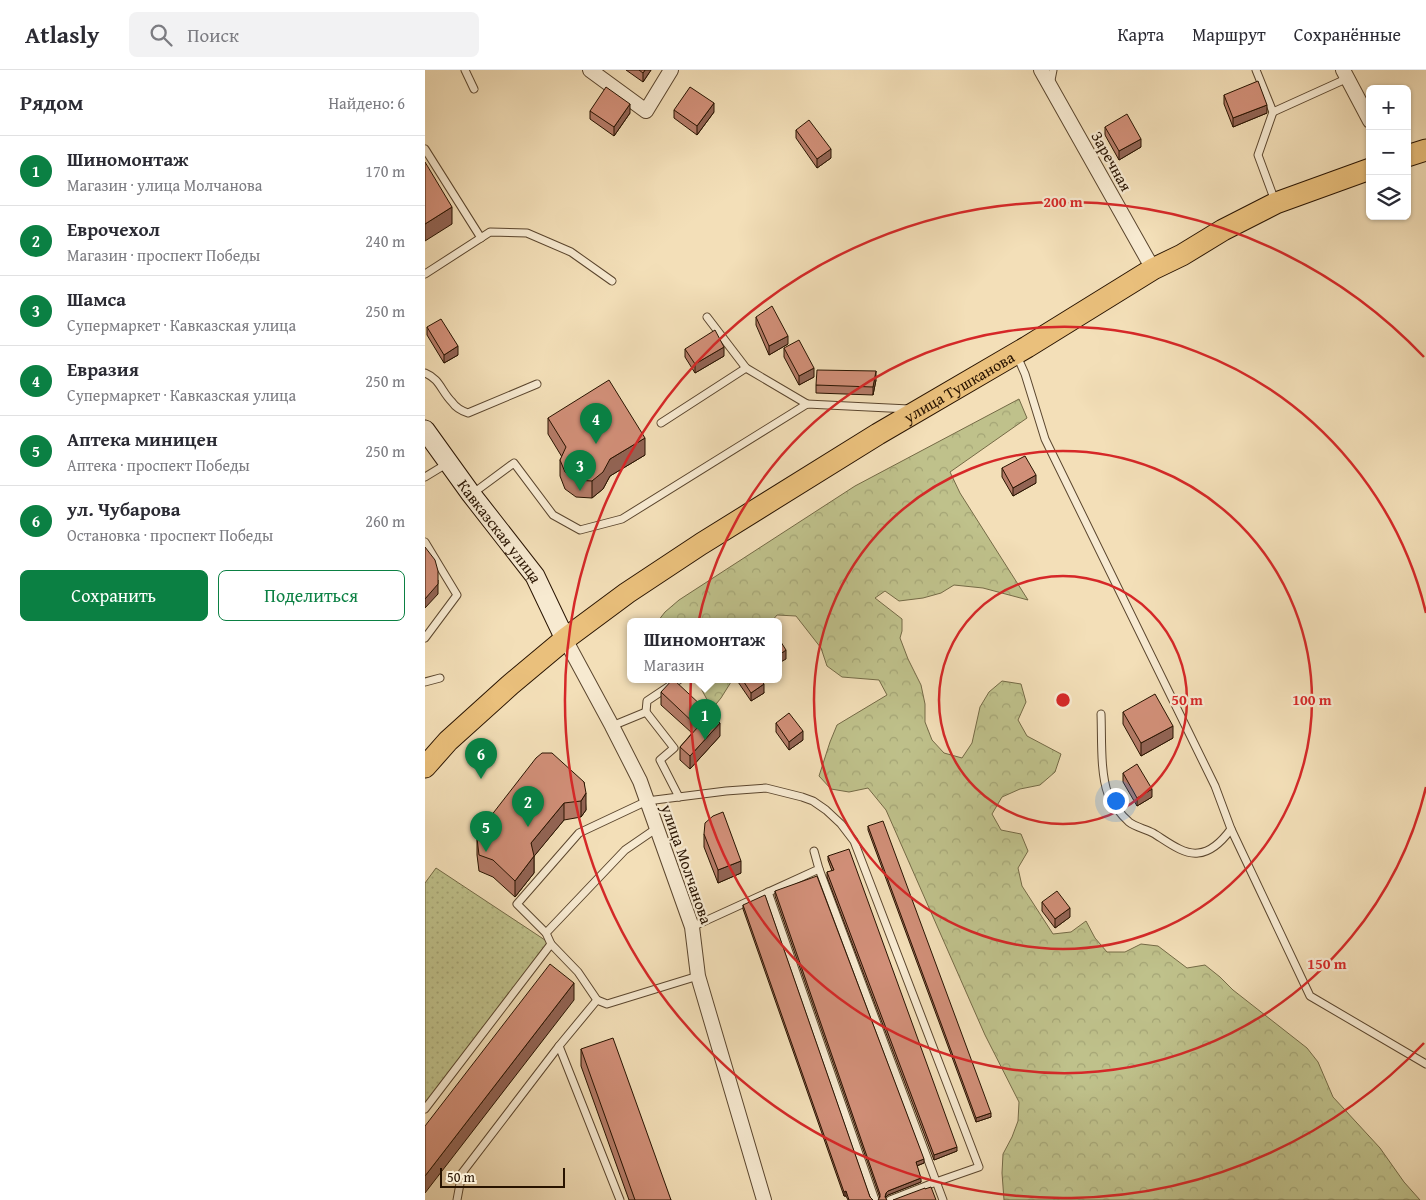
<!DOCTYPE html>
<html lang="ru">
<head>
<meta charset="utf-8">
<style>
	:root { --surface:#fff; --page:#f2f2f3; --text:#2b2b33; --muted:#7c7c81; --line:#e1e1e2; --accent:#0b8043 }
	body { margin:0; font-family:"Gentium Book Plus",serif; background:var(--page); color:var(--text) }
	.controls { position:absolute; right:15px; top:15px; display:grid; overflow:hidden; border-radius:8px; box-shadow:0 1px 4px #0004 }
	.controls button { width:45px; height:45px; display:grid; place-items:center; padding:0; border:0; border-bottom:1px solid var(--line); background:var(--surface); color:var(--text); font:25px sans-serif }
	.scale { position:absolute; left:15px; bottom:12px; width:125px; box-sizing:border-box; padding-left:5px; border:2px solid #281300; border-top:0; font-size:14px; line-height:18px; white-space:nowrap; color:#281300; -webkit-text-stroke:4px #f7ead1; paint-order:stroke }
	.you { position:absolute; left:690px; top:730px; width:18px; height:18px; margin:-12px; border:4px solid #fff; border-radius:50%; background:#1a73e8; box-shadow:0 0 0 8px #1a73e833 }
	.badge { display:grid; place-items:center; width:32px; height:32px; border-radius:50%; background:var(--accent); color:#fff; font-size:16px; font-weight:700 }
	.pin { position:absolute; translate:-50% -41px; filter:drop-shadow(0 1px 2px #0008) }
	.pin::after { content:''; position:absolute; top:26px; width:18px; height:15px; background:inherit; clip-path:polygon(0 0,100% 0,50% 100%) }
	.popup { position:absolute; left:202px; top:548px; width:155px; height:65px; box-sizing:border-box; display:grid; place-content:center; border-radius:8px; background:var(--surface); filter:drop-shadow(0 1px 4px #0005); font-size:16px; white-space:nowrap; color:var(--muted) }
	.popup b { font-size:19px; color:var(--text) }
	.popup::after { content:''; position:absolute; left:50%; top:100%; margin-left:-10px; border:10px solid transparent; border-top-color:var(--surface) }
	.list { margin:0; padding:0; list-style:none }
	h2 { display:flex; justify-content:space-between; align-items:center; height:65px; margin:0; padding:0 20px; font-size:21px }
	h2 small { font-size:16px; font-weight:400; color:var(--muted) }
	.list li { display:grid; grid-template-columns:32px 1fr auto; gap:15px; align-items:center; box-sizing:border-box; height:70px; padding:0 20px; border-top:1px solid var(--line) }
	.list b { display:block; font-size:19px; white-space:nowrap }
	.list p { margin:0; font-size:16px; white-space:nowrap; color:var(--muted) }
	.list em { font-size:16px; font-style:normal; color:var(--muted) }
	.actions { display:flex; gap:10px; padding:15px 20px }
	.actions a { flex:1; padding:11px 0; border:1px solid var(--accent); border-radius:8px; text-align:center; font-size:18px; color:var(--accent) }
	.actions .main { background:var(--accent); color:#fff }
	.icon { flex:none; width:28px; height:28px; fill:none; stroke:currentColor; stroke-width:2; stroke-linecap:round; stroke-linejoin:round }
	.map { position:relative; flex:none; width:1001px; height:1130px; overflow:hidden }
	header { display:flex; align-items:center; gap:30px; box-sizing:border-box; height:70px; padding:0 25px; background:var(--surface); border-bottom:1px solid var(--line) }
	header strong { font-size:24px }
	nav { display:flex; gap:28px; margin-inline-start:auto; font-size:18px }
	.search { width:350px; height:45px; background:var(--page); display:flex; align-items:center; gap:12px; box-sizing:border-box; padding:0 18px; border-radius:8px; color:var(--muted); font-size:19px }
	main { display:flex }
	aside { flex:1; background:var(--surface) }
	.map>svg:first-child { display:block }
	.forest { fill:url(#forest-crowns); stroke:#746a46 }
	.park { fill:url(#park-dots); stroke:#746a46 }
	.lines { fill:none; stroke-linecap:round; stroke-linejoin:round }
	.lane-casing { stroke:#5b462e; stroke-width:9 }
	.street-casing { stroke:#5b462e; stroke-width:16 }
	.secondary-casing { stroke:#281300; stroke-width:21 }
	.primary-casing { stroke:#281300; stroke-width:23 }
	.lane { stroke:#f7ead1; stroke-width:7 }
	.street { stroke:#f7ead1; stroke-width:14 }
	.secondary { stroke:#f7ead1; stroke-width:19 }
	.primary { stroke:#eac07c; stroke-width:21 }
	.wall { fill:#b47b67; stroke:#281300 }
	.shaded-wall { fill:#926454; stroke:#281300 }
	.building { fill:#d18f78; stroke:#281300 }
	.ring { fill:none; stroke:#d62828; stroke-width:2.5 }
	.labels { text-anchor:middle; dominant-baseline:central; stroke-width:4.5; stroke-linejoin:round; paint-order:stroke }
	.street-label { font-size:16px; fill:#281300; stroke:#f7ead1 }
	.centre { fill:#d62828; stroke:#f7ead1; stroke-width:2.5 }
	.ring-label { font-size:15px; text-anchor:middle; font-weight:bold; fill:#d62828; stroke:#f7ead1; stroke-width:4.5; stroke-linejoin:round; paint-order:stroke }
</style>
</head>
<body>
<header>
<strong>Atlasly</strong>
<div class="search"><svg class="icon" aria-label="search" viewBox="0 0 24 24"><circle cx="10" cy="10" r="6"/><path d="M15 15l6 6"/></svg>Поиск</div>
<nav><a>Карта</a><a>Маршрут</a><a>Сохранённые</a></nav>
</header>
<main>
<aside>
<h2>Рядом<small>Найдено: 6</small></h2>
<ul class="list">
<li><span class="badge">1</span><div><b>Шиномонтаж</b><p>Магазин · улица Молчанова</p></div><em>170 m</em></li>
<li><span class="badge">2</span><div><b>Еврочехол</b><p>Магазин · проспект Победы</p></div><em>240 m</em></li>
<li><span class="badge">3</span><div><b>Шамса</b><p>Супермаркет · Кавказская улица</p></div><em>250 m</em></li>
<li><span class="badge">4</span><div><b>Евразия</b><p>Супермаркет · Кавказская улица</p></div><em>250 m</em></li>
<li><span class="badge">5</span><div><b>Аптека миницен</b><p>Аптека · проспект Победы</p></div><em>250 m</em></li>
<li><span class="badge">6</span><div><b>ул. Чубарова</b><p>Остановка · проспект Победы</p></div><em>260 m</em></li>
</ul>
<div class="actions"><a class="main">Сохранить</a><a>Поделиться</a></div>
</aside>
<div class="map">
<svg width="1001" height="1130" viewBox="0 0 1001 1130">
	<defs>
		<pattern id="forest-crowns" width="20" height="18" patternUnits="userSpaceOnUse" patternTransform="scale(1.25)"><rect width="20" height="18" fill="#bfc18b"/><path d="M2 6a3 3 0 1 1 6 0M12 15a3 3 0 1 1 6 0" fill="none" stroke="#a4a576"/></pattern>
		<pattern id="park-dots" width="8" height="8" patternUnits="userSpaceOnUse" patternTransform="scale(1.25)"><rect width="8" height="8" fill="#bfc18b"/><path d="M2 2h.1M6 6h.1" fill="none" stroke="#a4a576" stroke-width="1.8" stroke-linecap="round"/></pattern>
	</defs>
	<rect width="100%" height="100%" fill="#f3dfb8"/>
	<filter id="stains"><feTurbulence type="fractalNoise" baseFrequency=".004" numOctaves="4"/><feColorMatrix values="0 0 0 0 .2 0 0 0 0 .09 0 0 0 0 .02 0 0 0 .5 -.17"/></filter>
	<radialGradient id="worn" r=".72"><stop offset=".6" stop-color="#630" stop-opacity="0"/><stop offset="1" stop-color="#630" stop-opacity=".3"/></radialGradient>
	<!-- forest -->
	<g class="forest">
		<path d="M594 329 602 348 525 402 535 423 603 530 558 518 529 515 516 523 498 528 474 531 460 521 450 528 477 549V561L475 568 483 589 496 615 500 634V652L507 670 519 683 537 688 547 673 555 637 564 622 577 611 596 614 601 632 593 650 602 666 636 684 630 702 615 715 595 719 577 727 567 744 576 760 596 764 603 781 593 798 597 816 628 864 646 862 661 851 670 868 682 882H700L716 874 733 876 762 898 780 895 795 907 808 920 882 978 893 992 908 1027 955 1078 979 1112 995 1130H579L577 1103 578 1084 587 1067 593 1051 594 1032 560 965 461 740 443 718 424 722 406 719 394 706 405 672 412 655 462 625 454 610 417 607 402 596 396 578 371 546 352 545 347 551H233L240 542 254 530 430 416Z"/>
		<path d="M271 609H305L306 612 296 628 287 639Z"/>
	</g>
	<!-- park -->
	<path class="park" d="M11 798 126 874 0 1039V813Z"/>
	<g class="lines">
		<defs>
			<g id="lane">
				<path d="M40 0 49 19"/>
				<path d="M831 0 848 42 833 85 850 131"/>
				<path d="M625 15 628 0"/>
				<path d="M848 42 923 8"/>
				<path d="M0 79 56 168"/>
				<path d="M0 204 65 162 102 163 146 182 187 211"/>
				<path d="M282 247 321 298 382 334"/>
				<path d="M592 286 600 304 620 369 790 716 806 759C798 770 787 782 773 783 758 785 740 770 728 763 721 759 710 757 704 752 696 745 687 733 683 724 675 703 677 667 676 644"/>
				<path d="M0 303C15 309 16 321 27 332 31 338 37 341 43 343L112 314"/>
				<path d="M236 353 321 298"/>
				<path d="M0 407 23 393"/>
				<path d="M47 424 89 393 128 445 155 460 197 449 382 334 484 339"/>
				<path d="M0 472 32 525 0 568"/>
				<path d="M0 612 15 608"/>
				<path d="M221 642 222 631 255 609"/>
				<path d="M187 656 221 642 249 678 235 690 254 727"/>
				<path d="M806 759 885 926 1001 994"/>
				<path d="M394 799 518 1130"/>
				<path d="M343 822 450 1130"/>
				<path d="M267 857 394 799 389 781"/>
				<path d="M121 863 200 780 232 758"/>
				<path d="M126 874 121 863 92 834 154 763 222 731 301 721 341 718 377 727 388 731 401 740 416 754 429 771 554 1097 511 1112 465 1130"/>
				<path d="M134 976 195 1130"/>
				<path d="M0 1039 126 874 153 902 172 930"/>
				<path d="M32 1130 37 1103 134 976 172 930 182 934 273 906"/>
			</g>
			<g id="street">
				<path d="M165 0 221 41 246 0"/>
				<path d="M616 0 728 199"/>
				<path d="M918 0 945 51"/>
				<path d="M140 569 187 656 215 711 267 857 273 906 339 1130"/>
			</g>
			<g id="secondary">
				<path id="s1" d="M0 360 46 424 110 506 140 569"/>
			</g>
			<g id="primary">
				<path d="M982 86 1001 80"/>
				<path id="s2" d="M0 697 23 671 85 615 140 569 202 523 276 474 453 364 602 277 728 199 757 185 798 160 851 133 945 99"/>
			</g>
		</defs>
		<!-- lane casing -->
		<use href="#lane" class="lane-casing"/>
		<!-- street casing -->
		<use href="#street" class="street-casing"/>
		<!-- secondary casing -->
		<use href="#secondary" class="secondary-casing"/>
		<!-- primary casing -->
		<use href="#primary" class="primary-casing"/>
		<!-- lane -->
		<use href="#lane" class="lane"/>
		<!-- street -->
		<use href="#street" class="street"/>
		<!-- secondary -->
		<use href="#secondary" class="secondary"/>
		<!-- primary -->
		<use href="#primary" class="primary"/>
	</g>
	<!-- wall -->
	<g class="wall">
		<path d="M201 0H226L218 12Z"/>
		<path d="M799 25 842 43 808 57 799 34Z"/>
		<path d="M249 40 289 42 272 65 249 48Z"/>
		<path d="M165 41 205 43 189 66 165 49Z"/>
		<path d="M680 57 716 77 694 90 680 65Z"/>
		<path d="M371 60 406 88 392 98 371 68Z"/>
		<path d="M331 247 363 274 344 285 331 255Z"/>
		<path d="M2 257 33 285 19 293 2 265Z"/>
		<path d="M359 278 389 307 374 315 359 287Z"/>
		<path d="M260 279 299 286 270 303 260 287Z"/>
		<path d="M451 310 448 325 391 323V315Z"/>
		<path d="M123 348 220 385 185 406 178 419 167 428 151 427 140 419 135 406V390L137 387 123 364Z"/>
		<path d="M577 398 611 413 588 426 577 407Z"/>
		<path d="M311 609H335L339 623 326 631Z"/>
		<path d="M236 622 295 666 265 699 255 690V677L267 663 236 635Z"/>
		<path d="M698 642 748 668 716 686 698 654Z"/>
		<path d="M351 653 378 670 364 680 351 662Z"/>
		<path d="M698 703 727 727 712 736 698 712Z"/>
		<path d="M159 712 161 740 156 747 139 750 109 786V803L90 827 68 807 54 801 52 785V768Z"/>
		<path d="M443 756 566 1047 551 1052 443 760Z"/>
		<path d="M279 764 316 803 293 813 279 777Z"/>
		<path d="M403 786 532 1081 509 1090 402 807V802L407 801 403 790Z"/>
		<path d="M350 821 499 1093 492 1096 496 1112 463 1125 461 1127 455 1128 350 826Z"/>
		<path d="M617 832 645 847 630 858 617 841Z"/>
		<path d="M318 835 445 1127 448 1130H423L421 1126H419L318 839Z"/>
		<path d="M156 979 246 1130H204L156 996Z"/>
	</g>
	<!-- shaded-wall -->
	<g class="shaded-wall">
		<path d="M220 0H226L218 12V3Z"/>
		<path d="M289 33V42L272 65V56Z"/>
		<path d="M205 34V43L189 66V57Z"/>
		<path d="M842 35V43L808 57V48Z"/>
		<path d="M716 69V77L694 90V81Z"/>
		<path d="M406 79V88L392 98V89Z"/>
		<path d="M27 137V154L0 171V154Z"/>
		<path d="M363 266V274L344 285V276Z"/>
		<path d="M33 276V285L19 293V285Z"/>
		<path d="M299 277V286L270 303V294Z"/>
		<path d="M389 298V307L374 315V306Z"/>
		<path d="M451 301V310L448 325V317Z"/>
		<path d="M220 368V385L185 406 178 419 167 428V411L185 389Z"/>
		<path d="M611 405V413L588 426V418Z"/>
		<path d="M13 510V524L0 538V529Z"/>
		<path d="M361 580V589L354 593V585Z"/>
		<path d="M339 614V623L326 631V623Z"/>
		<path d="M295 653V666L265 699V686Z"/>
		<path d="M748 656V668L716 686V673Z"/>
		<path d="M378 661V670L364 680V672Z"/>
		<path d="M727 719V727L712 736V728Z"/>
		<path d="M161 723V740L156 747V731Z"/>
		<path d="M139 733V750L106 790V773Z"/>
		<path d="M109 786V803L90 827V811Z"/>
		<path d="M316 791V803L293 813V800Z"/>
		<path d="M645 838V847L630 858V849Z"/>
		<path d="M149 913V930L0 1123V1106Z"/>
		<path d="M566 1043V1047L551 1052V1048Z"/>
		<path d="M532 1077V1081L509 1090V1085Z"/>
		<path d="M499 1089V1093L491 1096V1092Z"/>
		<path d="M496 1108V1112L463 1125 461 1127 460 1130 461 1123 463 1121Z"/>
		<path d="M421 1121V1126H419V1122Z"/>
	</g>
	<!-- building -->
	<g class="building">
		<path d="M214 0H220L218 3Z"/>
		<path d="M833 11 842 35 808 48 799 25Z"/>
		<path d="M181 17 205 34 189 57 165 41Z"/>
		<path d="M265 17 289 33 272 56 249 40Z"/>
		<path d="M702 44 716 69 694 81 680 57Z"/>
		<path d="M384 50 406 79 392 89 371 60Z"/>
		<path d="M0 92 27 137 0 154Z"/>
		<path d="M347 236 363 266 344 276 331 247Z"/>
		<path d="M16 249 33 276 19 285 2 257Z"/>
		<path d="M290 260 299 277 270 294 260 279Z"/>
		<path d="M374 270 389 298 374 306 359 278Z"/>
		<path d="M392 300 451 301 448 317 391 315Z"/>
		<path d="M184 310 220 368 185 389 178 402 167 411 151 410 140 402 135 390 141 377 123 348Z"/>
		<path d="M600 386 611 405 588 418 577 398Z"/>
		<path d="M0 477 10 490 13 501V514L0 529Z"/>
		<path d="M354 569 361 580 354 585Z"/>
		<path d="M248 609 295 653 265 686 255 677 273 657 236 622Z"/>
		<path d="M317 609H335L339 614 326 623Z"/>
		<path d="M730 624 748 656 716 673 698 642Z"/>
		<path d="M364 643 378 661 364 672 351 653Z"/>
		<path d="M117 683H127L159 712 161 723 156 731 139 733 106 773 109 786 90 811 68 790 54 785 52 768 55 760 111 688Z"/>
		<path d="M712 694 727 719 712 728 698 703Z"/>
		<path d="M298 742 316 791 293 800 279 764 280 753 288 746Z"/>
		<path d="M458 751 566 1043 551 1048 443 756Z"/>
		<path d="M424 779 532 1077 509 1085 402 802 409 800 403 786Z"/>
		<path d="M392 806 499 1089 491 1092 496 1108 463 1121 461 1123 460 1127 462 1130H453L455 1127V1124L350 821Z"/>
		<path d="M632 821 645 838 630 849 617 832Z"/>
		<path d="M340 825 445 1127 448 1130H424L421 1121 419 1122 318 835Z"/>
		<path d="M125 894 149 913 0 1106V1056Z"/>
		<path d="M188 968 246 1130H210L156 979Z"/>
		<path d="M506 1117 511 1130H468L500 1118V1119Z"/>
	</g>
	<!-- distance rings -->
	<g class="ring">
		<circle cx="638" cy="630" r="124"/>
		<circle cx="638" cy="630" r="249"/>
		<path d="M1001 717A373 373 0 1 1 1001 543"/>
		<path d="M999 973A498 498 0 1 1 999 287"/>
	</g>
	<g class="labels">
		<!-- street labels -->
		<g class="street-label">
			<text transform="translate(687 91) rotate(61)">Заречная</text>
			<text stroke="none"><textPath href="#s2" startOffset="658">улица Тушканова</textPath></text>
			<text stroke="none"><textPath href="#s1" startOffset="126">Кавказская улица</textPath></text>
			<text transform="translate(262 794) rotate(71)">улица Молчанова</text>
		</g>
	</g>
	<circle cx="638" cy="630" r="8" class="centre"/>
	<g class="ring-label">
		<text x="638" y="137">200 m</text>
		<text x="762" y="635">50 m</text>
		<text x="887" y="635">100 m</text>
		<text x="902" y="899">150 m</text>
	</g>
	<rect width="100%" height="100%" filter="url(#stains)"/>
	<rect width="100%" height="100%" fill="url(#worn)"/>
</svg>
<div class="controls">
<button>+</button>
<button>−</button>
<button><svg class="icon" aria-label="layers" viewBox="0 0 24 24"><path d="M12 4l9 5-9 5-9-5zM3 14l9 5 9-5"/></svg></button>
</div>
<div class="scale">50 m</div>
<div class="you"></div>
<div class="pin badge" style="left:280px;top:670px">1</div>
<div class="popup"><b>Шиномонтаж</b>Магазин</div>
<div class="pin badge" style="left:103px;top:757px">2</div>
<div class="pin badge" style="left:155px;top:421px">3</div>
<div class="pin badge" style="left:171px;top:374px">4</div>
<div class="pin badge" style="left:61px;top:782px">5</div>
<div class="pin badge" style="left:56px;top:709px">6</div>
</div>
</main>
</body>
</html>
